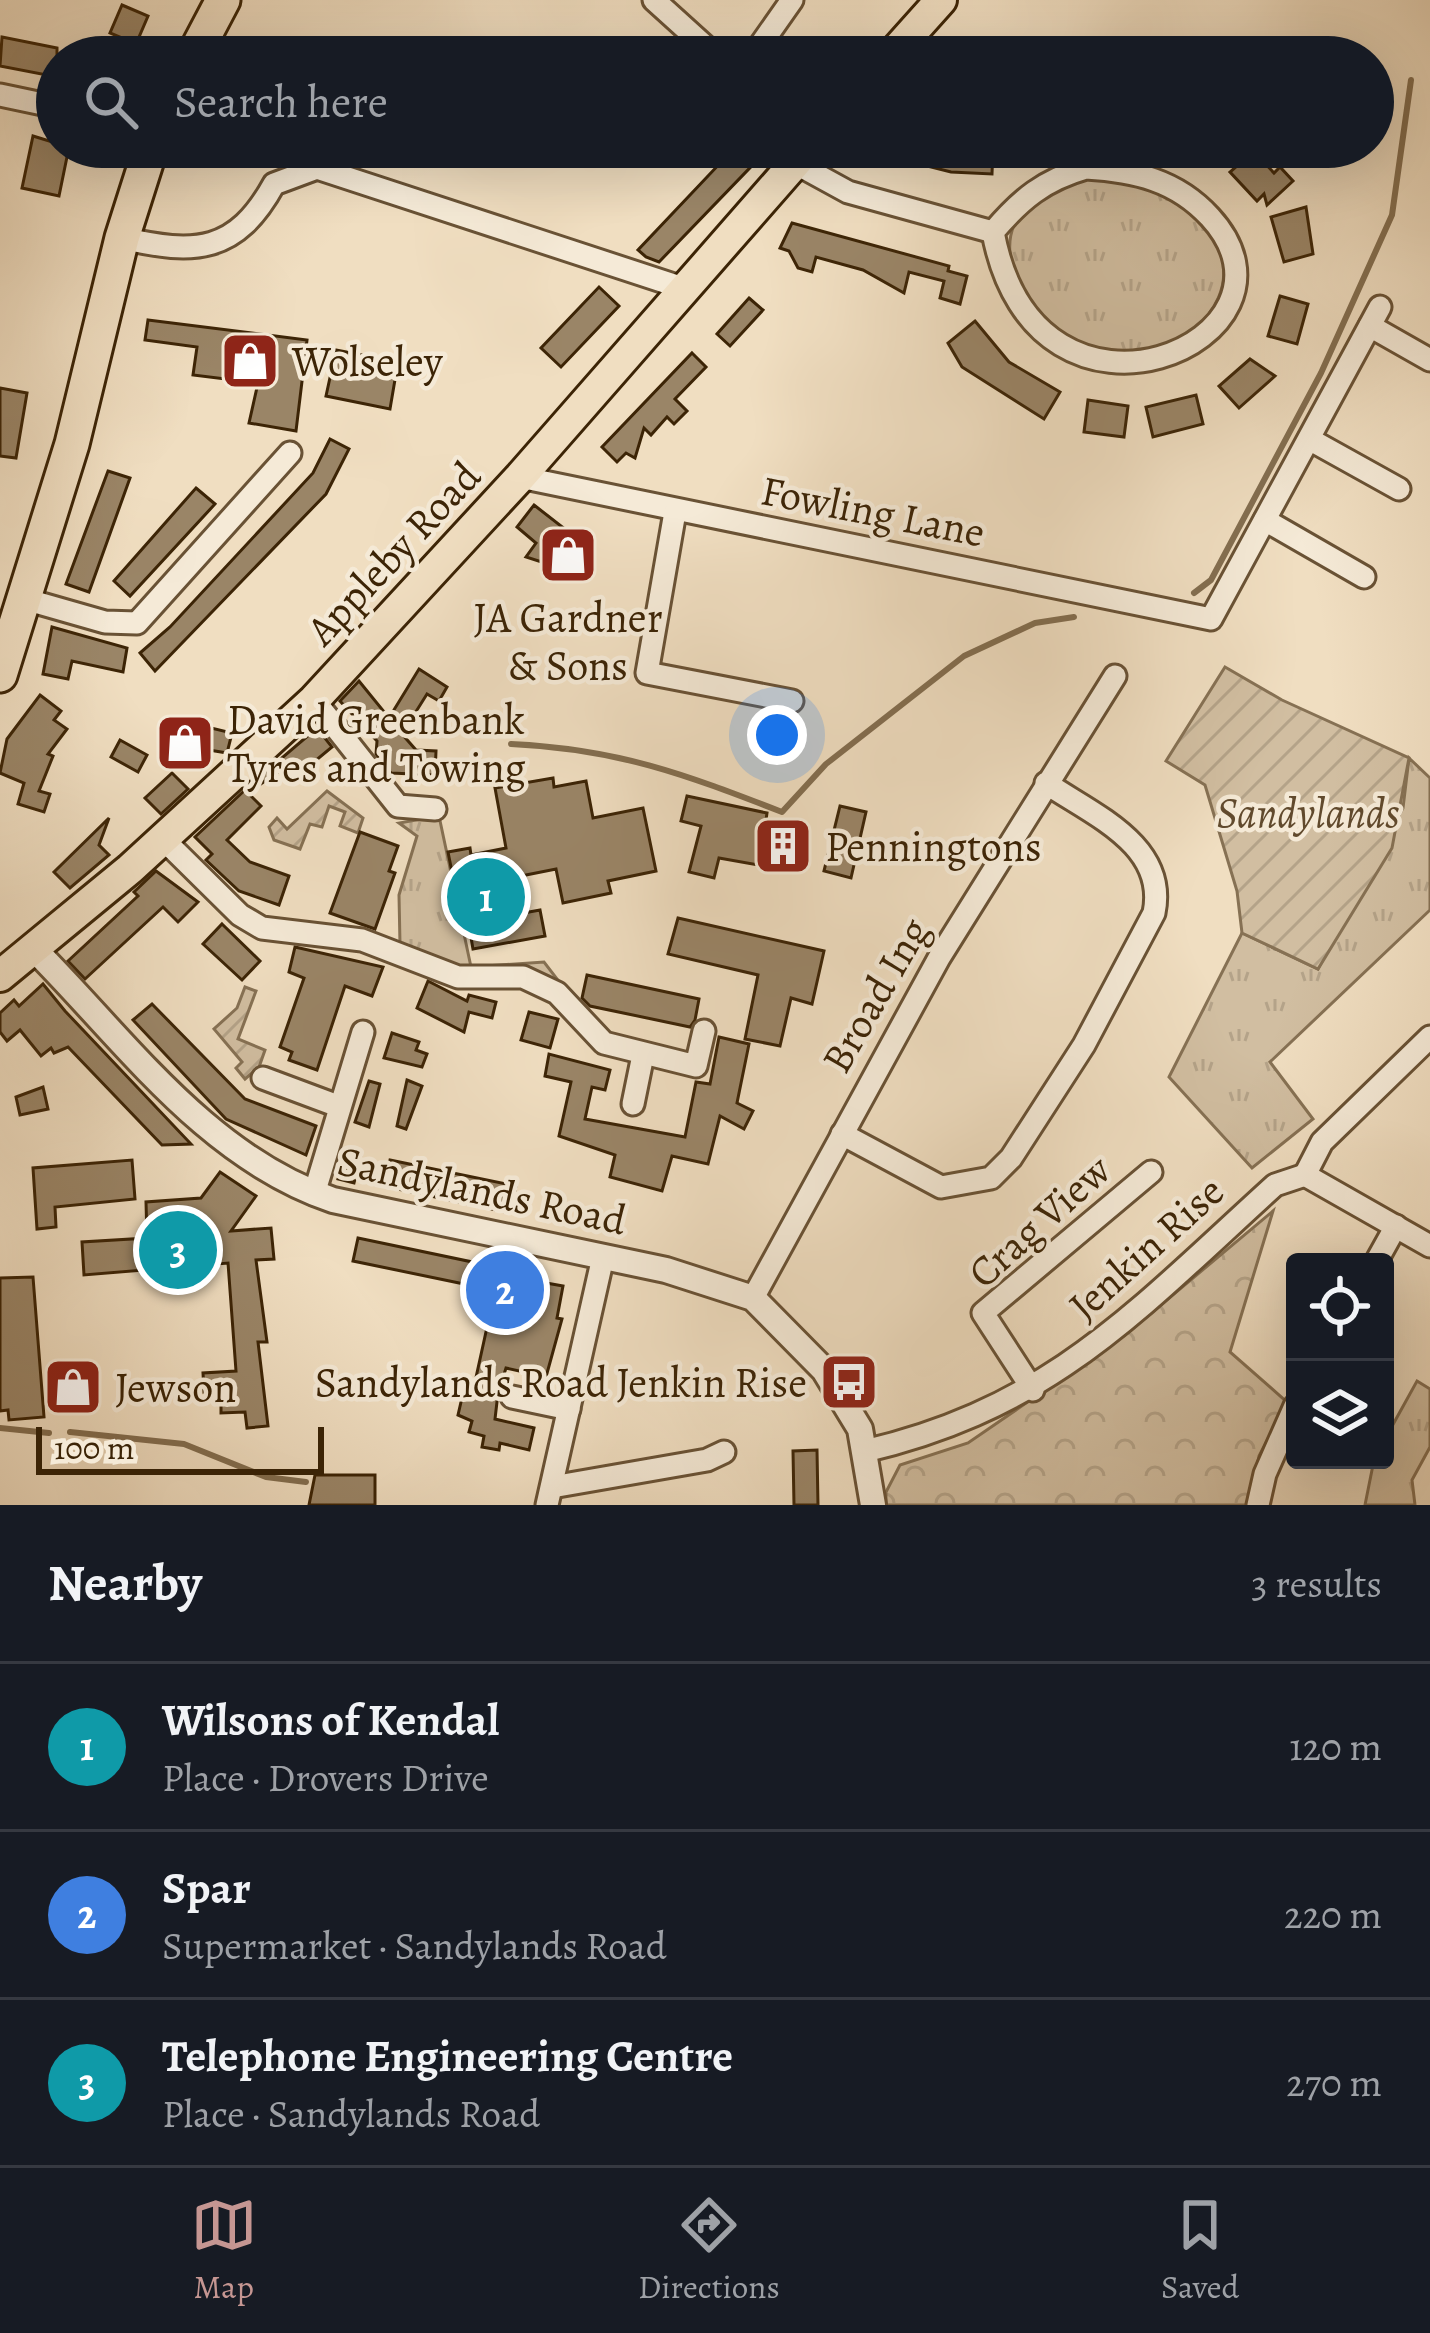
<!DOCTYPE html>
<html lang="en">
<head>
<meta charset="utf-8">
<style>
	:root { --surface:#171b24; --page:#242831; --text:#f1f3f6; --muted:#9ea1a6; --line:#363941; --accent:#c59692 }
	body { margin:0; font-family:Alegreya,serif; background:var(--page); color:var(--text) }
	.controls { position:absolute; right:36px; bottom:36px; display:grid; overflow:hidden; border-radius:12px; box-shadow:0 12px 48px #0002 }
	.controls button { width:108px; height:108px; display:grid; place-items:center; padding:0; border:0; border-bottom:3px solid var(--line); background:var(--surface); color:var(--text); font:60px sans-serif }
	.scale { position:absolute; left:36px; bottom:30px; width:288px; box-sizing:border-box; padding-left:12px; border:6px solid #3c2406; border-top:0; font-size:33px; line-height:42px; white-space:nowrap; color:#3c2406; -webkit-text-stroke:9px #f5ead7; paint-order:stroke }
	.you { position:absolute; left:777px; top:735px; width:42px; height:42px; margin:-30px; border:9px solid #fff; border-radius:50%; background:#1a73e8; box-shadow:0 0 0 18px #1a73e833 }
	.badge { display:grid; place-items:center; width:78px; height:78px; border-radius:50%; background:var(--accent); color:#fff; font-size:39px; font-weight:700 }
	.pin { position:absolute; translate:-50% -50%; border:6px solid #fff; box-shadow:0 3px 12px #0006 }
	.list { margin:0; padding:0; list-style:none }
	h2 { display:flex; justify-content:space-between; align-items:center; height:156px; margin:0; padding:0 48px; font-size:51px }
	h2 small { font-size:39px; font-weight:400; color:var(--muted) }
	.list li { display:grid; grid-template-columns:78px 1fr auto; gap:36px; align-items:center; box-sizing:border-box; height:168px; padding:0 48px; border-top:3px solid var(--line) }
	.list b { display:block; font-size:45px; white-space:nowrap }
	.list p { margin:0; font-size:39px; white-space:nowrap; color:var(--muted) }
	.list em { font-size:39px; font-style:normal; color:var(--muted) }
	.icon { flex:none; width:66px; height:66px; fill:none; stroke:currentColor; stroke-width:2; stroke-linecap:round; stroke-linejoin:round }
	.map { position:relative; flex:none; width:1430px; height:1505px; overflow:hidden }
	.search { position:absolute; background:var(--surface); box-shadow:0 12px 48px #0002; left:36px; right:36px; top:36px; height:132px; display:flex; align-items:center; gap:30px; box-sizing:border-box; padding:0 42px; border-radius:66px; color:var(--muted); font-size:45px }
	.sheet { height:660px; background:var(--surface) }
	nav { display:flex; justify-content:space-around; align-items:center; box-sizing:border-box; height:168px; border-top:3px solid var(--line); background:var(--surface); font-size:33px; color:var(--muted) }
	nav a { display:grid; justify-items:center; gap:6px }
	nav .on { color:var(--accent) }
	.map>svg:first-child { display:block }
	.grass { fill:url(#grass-tufts); stroke:#867154; stroke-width:3 }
	.forest { fill:url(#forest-crowns); stroke:#867154; stroke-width:3 }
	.garden { fill:url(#garden-furrows); stroke:#867154; stroke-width:3 }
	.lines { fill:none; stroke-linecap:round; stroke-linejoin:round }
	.stream { stroke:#836e50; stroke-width:6 }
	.building { fill:#9a8567; stroke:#3c2406; stroke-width:3 }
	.minor-casing { stroke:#695235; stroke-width:27 }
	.tertiary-casing { stroke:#695235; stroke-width:30 }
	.primary-casing { stroke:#3c2406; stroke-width:36 }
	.trunk-casing { stroke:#3c2406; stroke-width:39 }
	.minor { stroke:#f5ead7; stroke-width:21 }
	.tertiary { stroke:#f5ead7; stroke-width:24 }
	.primary { stroke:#f0dec1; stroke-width:30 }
	.trunk { stroke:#f0dec1; stroke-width:33 }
	.labels { text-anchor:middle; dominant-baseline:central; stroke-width:9; stroke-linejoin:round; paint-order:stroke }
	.poi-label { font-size:42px; fill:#3c2406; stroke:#f5ead7; text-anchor:start }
	.street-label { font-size:42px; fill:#3c2406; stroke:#f5ead7 }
	.park-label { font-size:42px; font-style:italic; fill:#614a2d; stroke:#f5ead7 }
</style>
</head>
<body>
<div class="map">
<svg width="1430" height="1505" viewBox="0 0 1430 1505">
	<defs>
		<pattern id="grass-tufts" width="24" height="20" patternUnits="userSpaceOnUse" patternTransform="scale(3)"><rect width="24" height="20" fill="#d1bea1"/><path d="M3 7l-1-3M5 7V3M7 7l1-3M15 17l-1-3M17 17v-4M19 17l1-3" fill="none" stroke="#b4a389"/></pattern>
		<pattern id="forest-crowns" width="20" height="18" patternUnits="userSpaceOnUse" patternTransform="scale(3)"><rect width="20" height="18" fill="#d1bea1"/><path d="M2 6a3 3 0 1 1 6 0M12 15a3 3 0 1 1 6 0" fill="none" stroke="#b4a389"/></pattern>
		<pattern id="garden-furrows" width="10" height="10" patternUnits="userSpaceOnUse" patternTransform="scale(3)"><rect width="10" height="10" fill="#d1bea1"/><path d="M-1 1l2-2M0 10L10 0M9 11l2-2" fill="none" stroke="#b4a389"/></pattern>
	</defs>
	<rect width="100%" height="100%" fill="#f0dec1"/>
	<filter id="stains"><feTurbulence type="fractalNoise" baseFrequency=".00167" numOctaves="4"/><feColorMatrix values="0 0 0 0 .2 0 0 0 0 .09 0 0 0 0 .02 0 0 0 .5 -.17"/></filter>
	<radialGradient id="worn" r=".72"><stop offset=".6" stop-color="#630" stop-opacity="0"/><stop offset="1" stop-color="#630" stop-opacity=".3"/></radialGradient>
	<!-- grass -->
	<g class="grass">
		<path d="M1100 177C1120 181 1145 182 1163 192 1226 225 1249 287 1188 335 1075 423 902 201 1100 177Z"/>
		<path d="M1409 758 1430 778V910L1270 1062 1313 1119 1252 1168 1169 1077 1242 933 1318 969 1403 808Z"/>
		<path d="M439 816 471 967 544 962 564 988 471 971 400 944 399 895 417 836 399 823Z"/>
		<path d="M1417 1381 1430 1389V1447L1412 1480 1415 1505H1365L1374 1460H1385V1439Z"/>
	</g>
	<!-- forest -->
	<path class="forest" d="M1273 1211 1230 1352 1287 1402 1259 1456 1249 1505H886V1492L900 1465 968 1443 1125 1335Z"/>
	<!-- garden -->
	<g class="garden">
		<path d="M1225 667 1282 700 1409 758 1392 848 1318 969 1242 933 1237 891 1205 785 1166 761Z"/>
		<path d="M327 791 363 818 358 833 340 826 345 812 329 806 322 827 310 824 300 849 274 840 269 827 277 818 287 829Z"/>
		<path d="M245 987 256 991 238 1039 265 1050 259 1067 245 1079 236 1068 242 1062 214 1029 237 1008Z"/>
	</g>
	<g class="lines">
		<!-- stream -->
		<g class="stream">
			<path d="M1194 593 1211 580 1321 373 1392 215 1411 80"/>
			<path d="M511 744C618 749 684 774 782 812L826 764 964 656 1035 623 1074 617"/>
			<path d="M0 1428 49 1433"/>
			<path d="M70 1432 184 1444 266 1477 306 1482"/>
		</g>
	</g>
	<!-- building -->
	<g class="building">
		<path d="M122 5 148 16 136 44 110 33Z"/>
		<path d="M2 37 57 48V77L0 66Z"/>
		<path d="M33 136 69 147 59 196 22 188Z"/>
		<path d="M714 147H770L659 262 646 257 638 250 726 157Z"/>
		<path d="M876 147 993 148 992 174 951 172 875 153Z"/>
		<path d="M1195 147H1250L1274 173 1280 167 1293 181 1267 205 1264 194 1257 201 1230 172 1237 166Z"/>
		<path d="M1306 207 1313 254 1284 262 1271 217Z"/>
		<path d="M792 223 949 266 948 271 967 276 960 304 940 298 944 281 909 272 904 293 863 270 816 257 812 272 798 268 789 251 780 248Z"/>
		<path d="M599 287 619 306 561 367 541 348Z"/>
		<path d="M1280 296 1308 304 1297 344 1268 336Z"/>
		<path d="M749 298 763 310 730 346 717 334Z"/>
		<path d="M148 320 307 340 296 431 249 423 258 383 193 375 197 347 145 340Z"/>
		<path d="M975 321 1009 362 1060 392 1044 419 962 367 948 343Z"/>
		<path d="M336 350 398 362 390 409 326 396Z"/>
		<path d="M692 353 706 367 675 399 687 411 674 424 667 417 651 435 644 428 635 458 626 453 617 462 602 447Z"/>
		<path d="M1250 359 1275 376 1239 408 1219 386Z"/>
		<path d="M0 388 27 393 16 458 0 456Z"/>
		<path d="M1196 395 1203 424 1153 437 1146 407Z"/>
		<path d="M1088 400 1128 406 1124 437 1084 432Z"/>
		<path d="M330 439 349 449 326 494 155 671 140 653 170 627 313 473Z"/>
		<path d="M108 471 130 478 89 592 66 584Z"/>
		<path d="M196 488 215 504 130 596 114 581Z"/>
		<path d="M534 505 588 547 579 574 526 557 536 543 517 527Z"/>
		<path d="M52 627 127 648 123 672 72 661 68 679 43 674Z"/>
		<path d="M419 669 447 687 439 701 427 694 402 734 416 750 436 751 435 775 391 773 376 754 377 741 340 701 359 681 389 718Z"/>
		<path d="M40 695 61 711 54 720 67 729 48 754 53 756 39 791 50 794 44 812 18 804 24 783 0 773 7 739Z"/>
		<path d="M170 718 232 733 227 753 203 749 200 760 170 757 165 737Z"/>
		<path d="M317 728 332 747 297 776 288 765 252 790 249 786Z"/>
		<path d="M120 740 147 755 138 772 111 757Z"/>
		<path d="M172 773 188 789 161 814 145 798Z"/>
		<path d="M553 778 554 787 586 781 593 818 643 808 656 871 608 881 611 893 563 903 556 869 511 878 518 914 540 910 545 936 473 949 469 926 463 927 448 852 470 848 471 855 506 848 495 788Z"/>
		<path d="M245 790 261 806 227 840 250 862 289 876 279 905 239 891 206 860 212 854 195 837Z"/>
		<path d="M687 796 767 813 766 820 803 829 793 871 719 858 714 878 689 872 701 826 681 821Z"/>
		<path d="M840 806 866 812 851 878 824 871Z"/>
		<path d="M109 818 99 845 109 855 70 888 54 872Z"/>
		<path d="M360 832 398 846 389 871 395 873 375 929 330 913Z"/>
		<path d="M156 871 198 902 178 922 163 907 85 979 68 961 138 896 134 892Z"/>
		<path d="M678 918 824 951 812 1004 791 998 780 1046 745 1039 758 975 668 954Z"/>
		<path d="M222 924 260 961 242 980 203 944Z"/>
		<path d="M295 947 383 967 372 996 345 986 317 1070 289 1060 292 1052 280 1047 304 978 289 972Z"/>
		<path d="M587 975 699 999 695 1020 690 1027 590 1006 582 998Z"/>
		<path d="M428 981 467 1001 469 995 496 1002 492 1018 469 1012 464 1032 417 1008Z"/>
		<path d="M43 984 65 1011 191 1144 162 1145 68 1047 54 1053 51 1048 41 1056 20 1030 7 1041 0 1032V1013L14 1000 19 1006Z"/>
		<path d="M152 1004 245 1099 316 1126 306 1155 226 1119 133 1020Z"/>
		<path d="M529 1012 558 1019 550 1048 521 1040Z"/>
		<path d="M392 1033 419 1042 416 1050 427 1054 422 1067 384 1058Z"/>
		<path d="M719 1037 749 1044 737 1103 753 1111 744 1129 720 1116 708 1164 672 1156 662 1191 610 1177 615 1155 559 1136 571 1082 545 1076 549 1054 610 1070 605 1090 592 1087 585 1119 685 1137 696 1082 710 1084Z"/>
		<path d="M407 1080 422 1086 406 1129 397 1126Z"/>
		<path d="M369 1081 380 1084 369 1127 355 1122Z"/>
		<path d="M43 1087 48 1109 20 1115 16 1097Z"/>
		<path d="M346 1151 361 1155 354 1183 338 1179Z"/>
		<path d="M132 1160 135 1199 55 1207 56 1227 37 1229 33 1168Z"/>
		<path d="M390 1160 516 1186 510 1213 384 1186Z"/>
		<path d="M220 1172 256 1196 231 1231 271 1228 274 1259 256 1260 267 1342H258L268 1426 247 1428 245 1412 221 1413V1390L204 1392 203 1373 236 1371 228 1263 84 1275 82 1242 147 1238 146 1202 201 1198Z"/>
		<path d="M358 1238 525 1273 524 1279 563 1286 557 1318 562 1319 546 1377 506 1368 498 1393 495 1419 534 1428 529 1450 500 1443 499 1450 482 1447 484 1436 469 1432 472 1421 458 1415 464 1389 473 1391 491 1309 484 1308 488 1289 353 1261Z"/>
		<path d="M33 1277 44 1417 9 1420 8 1410 0 1411V1278Z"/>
		<path d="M817 1450 818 1505H794L793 1451Z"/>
		<path d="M315 1475H375V1505H309Z"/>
	</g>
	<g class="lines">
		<defs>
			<g id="minor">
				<path d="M654 0 717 57"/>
				<path d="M752 57 792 0"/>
				<path d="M0 95 57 107"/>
				<path d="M795 163 848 192 993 232"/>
				<path d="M1086 168C1135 171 1176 180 1210 217 1322 339 1036 464 993 232 1021 199 1044 180 1086 168Z"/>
				<path d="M122 238C196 255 236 253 274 184L317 168 683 288"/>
				<path d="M1370 326 1430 360"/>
				<path d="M1309 439 1399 489"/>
				<path d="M520 477 1211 619 1380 307"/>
				<path d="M675 512 647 673 792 701"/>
				<path d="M1265 520 1364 577"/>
				<path d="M21 598 105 622 137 623 290 453"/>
				<path d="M314 700 398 806 435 809"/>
				<path d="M162 838 240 915 262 928 362 940 458 977H523L557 993 604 1043 696 1066 704 1031"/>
				<path d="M263 1078 338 1106"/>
				<path d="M633 1104 643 1055"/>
				<path d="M842 1134 941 1187 991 1178 1011 1158 1084 1045 1154 913C1168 845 1093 815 1046 783"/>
				<path d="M1305 1175 1322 1142 1430 1037"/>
				<path d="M1305 1175 1430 1246"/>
				<path d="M314 1194 363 1032"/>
				<path d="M1376 1262 1396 1226"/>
				<path d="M753 1298 939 958 1115 676"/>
				<path d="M1033 1390 983 1313 1151 1172"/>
				<path d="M512 1397 569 1409"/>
				<path d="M865 1451C1053 1407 1138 1309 1275 1185L1305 1175"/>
				<path d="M552 1487 707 1460 724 1452"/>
				<path d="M547 1505 603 1257"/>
				<path d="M1258 1505 1265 1474 1295 1406"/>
			</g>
			<path id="tertiary" d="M36 951C127 1043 207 1157 333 1200L666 1270 753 1298 824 1370 860 1429 873 1505"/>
			<g id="primary">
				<path d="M890 57 941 0"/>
				<path d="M0 976 130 869 314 700 520 477 809 147"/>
			</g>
			<g id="trunk">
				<path d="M193 57 223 0"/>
				<path d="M0 675 72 444 122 238 151 147"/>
			</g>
		</defs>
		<!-- minor casing -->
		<use href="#minor" class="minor-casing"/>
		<!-- tertiary casing -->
		<use href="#tertiary" class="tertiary-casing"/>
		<!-- primary casing -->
		<use href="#primary" class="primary-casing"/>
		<!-- trunk casing -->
		<use href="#trunk" class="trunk-casing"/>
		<!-- minor -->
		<use href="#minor" class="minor"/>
		<!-- tertiary -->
		<use href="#tertiary" class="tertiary"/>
		<!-- primary -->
		<use href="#primary" class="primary"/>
		<!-- trunk -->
		<use href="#trunk" class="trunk"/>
	</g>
	<!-- icons -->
	<defs>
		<symbol id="shop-square" viewBox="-11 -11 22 22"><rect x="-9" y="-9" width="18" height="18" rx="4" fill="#8f2418" stroke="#f5ead7"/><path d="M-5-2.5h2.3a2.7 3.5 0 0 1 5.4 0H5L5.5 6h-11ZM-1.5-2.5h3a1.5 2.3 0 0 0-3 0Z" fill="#fff"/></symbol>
		<symbol id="building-square" viewBox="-11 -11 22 22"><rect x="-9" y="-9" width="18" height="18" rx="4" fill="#8f2418" stroke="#f5ead7"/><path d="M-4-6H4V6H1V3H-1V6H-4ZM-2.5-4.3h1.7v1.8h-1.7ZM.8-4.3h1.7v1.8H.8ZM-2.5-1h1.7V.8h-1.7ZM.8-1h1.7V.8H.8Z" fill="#fff"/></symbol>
		<symbol id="bus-square" viewBox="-11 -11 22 22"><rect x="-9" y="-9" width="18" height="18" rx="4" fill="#8f2418" stroke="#f5ead7"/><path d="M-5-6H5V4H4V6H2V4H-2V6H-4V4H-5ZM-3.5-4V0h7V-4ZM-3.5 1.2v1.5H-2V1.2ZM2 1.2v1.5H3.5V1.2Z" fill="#fff"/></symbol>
	</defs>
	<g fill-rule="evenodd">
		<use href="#shop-square" x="217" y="328" width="66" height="66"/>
		<use href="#shop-square" x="535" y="522" width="66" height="66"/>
		<use href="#shop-square" x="152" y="710" width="66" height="66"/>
		<use href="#building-square" x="750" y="813" width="66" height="66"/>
		<use href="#bus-square" x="816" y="1349" width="66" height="66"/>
		<use href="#shop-square" x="40" y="1354" width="66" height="66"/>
	</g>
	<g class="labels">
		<!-- poi labels -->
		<g class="poi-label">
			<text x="292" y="361">Wolseley</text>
			<text x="568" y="617" text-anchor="middle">JA Gardner<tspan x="568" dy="48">&amp; Sons</tspan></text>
			<text x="227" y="719">David Greenbank<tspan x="227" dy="48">Tyres and Towing</tspan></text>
			<text x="825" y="846">Penningtons</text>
			<text x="807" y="1382" text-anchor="end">Sandylands Road Jenkin Rise</text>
			<text x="115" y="1387">Jewson</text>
		</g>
		<!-- street labels -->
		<g class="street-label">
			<text transform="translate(873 511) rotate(11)">Fowling Lane</text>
			<text transform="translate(393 553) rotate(-47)">Appleby Road</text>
			<text transform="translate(875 995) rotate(-60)">Broad Ing</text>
			<text transform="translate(482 1190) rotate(12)">Sandylands Road</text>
			<text transform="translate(1039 1221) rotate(-42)">Crag View</text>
			<text transform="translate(1146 1248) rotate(-42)">Jenkin Rise</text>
		</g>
		<!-- park labels -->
		<g class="park-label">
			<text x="1308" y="812">Sandylands</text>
		</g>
	</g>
	<rect width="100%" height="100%" filter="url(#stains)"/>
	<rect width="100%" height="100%" fill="url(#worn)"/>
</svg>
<div class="controls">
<button><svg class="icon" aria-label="locate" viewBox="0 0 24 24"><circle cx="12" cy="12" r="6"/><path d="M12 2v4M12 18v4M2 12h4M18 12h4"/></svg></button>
<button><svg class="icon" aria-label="layers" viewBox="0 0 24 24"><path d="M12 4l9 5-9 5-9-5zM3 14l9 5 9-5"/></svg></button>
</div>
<div class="scale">100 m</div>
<div class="you"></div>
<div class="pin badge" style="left:486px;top:897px;background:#0f9aa8">1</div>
<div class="pin badge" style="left:505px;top:1290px;background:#3f7fe0">2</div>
<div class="pin badge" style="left:178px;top:1250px;background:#0f9aa8">3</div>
<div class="search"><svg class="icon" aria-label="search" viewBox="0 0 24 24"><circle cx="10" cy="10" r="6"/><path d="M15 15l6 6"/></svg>Search here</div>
</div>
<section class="sheet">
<h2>Nearby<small>3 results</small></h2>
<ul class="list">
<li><span class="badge" style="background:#0f9aa8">1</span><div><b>Wilsons of Kendal</b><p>Place · Drovers Drive</p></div><em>120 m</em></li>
<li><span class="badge" style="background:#3f7fe0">2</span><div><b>Spar</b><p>Supermarket · Sandylands Road</p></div><em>220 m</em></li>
<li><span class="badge" style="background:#0f9aa8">3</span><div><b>Telephone Engineering Centre</b><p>Place · Sandylands Road</p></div><em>270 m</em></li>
</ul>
</section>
<nav>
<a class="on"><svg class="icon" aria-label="map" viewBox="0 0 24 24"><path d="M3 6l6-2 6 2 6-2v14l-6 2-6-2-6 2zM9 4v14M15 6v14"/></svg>Map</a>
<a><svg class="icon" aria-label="directions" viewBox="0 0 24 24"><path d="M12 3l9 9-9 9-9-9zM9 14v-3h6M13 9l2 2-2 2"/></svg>Directions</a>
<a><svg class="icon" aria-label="saved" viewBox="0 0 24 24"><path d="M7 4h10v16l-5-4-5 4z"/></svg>Saved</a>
</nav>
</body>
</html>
